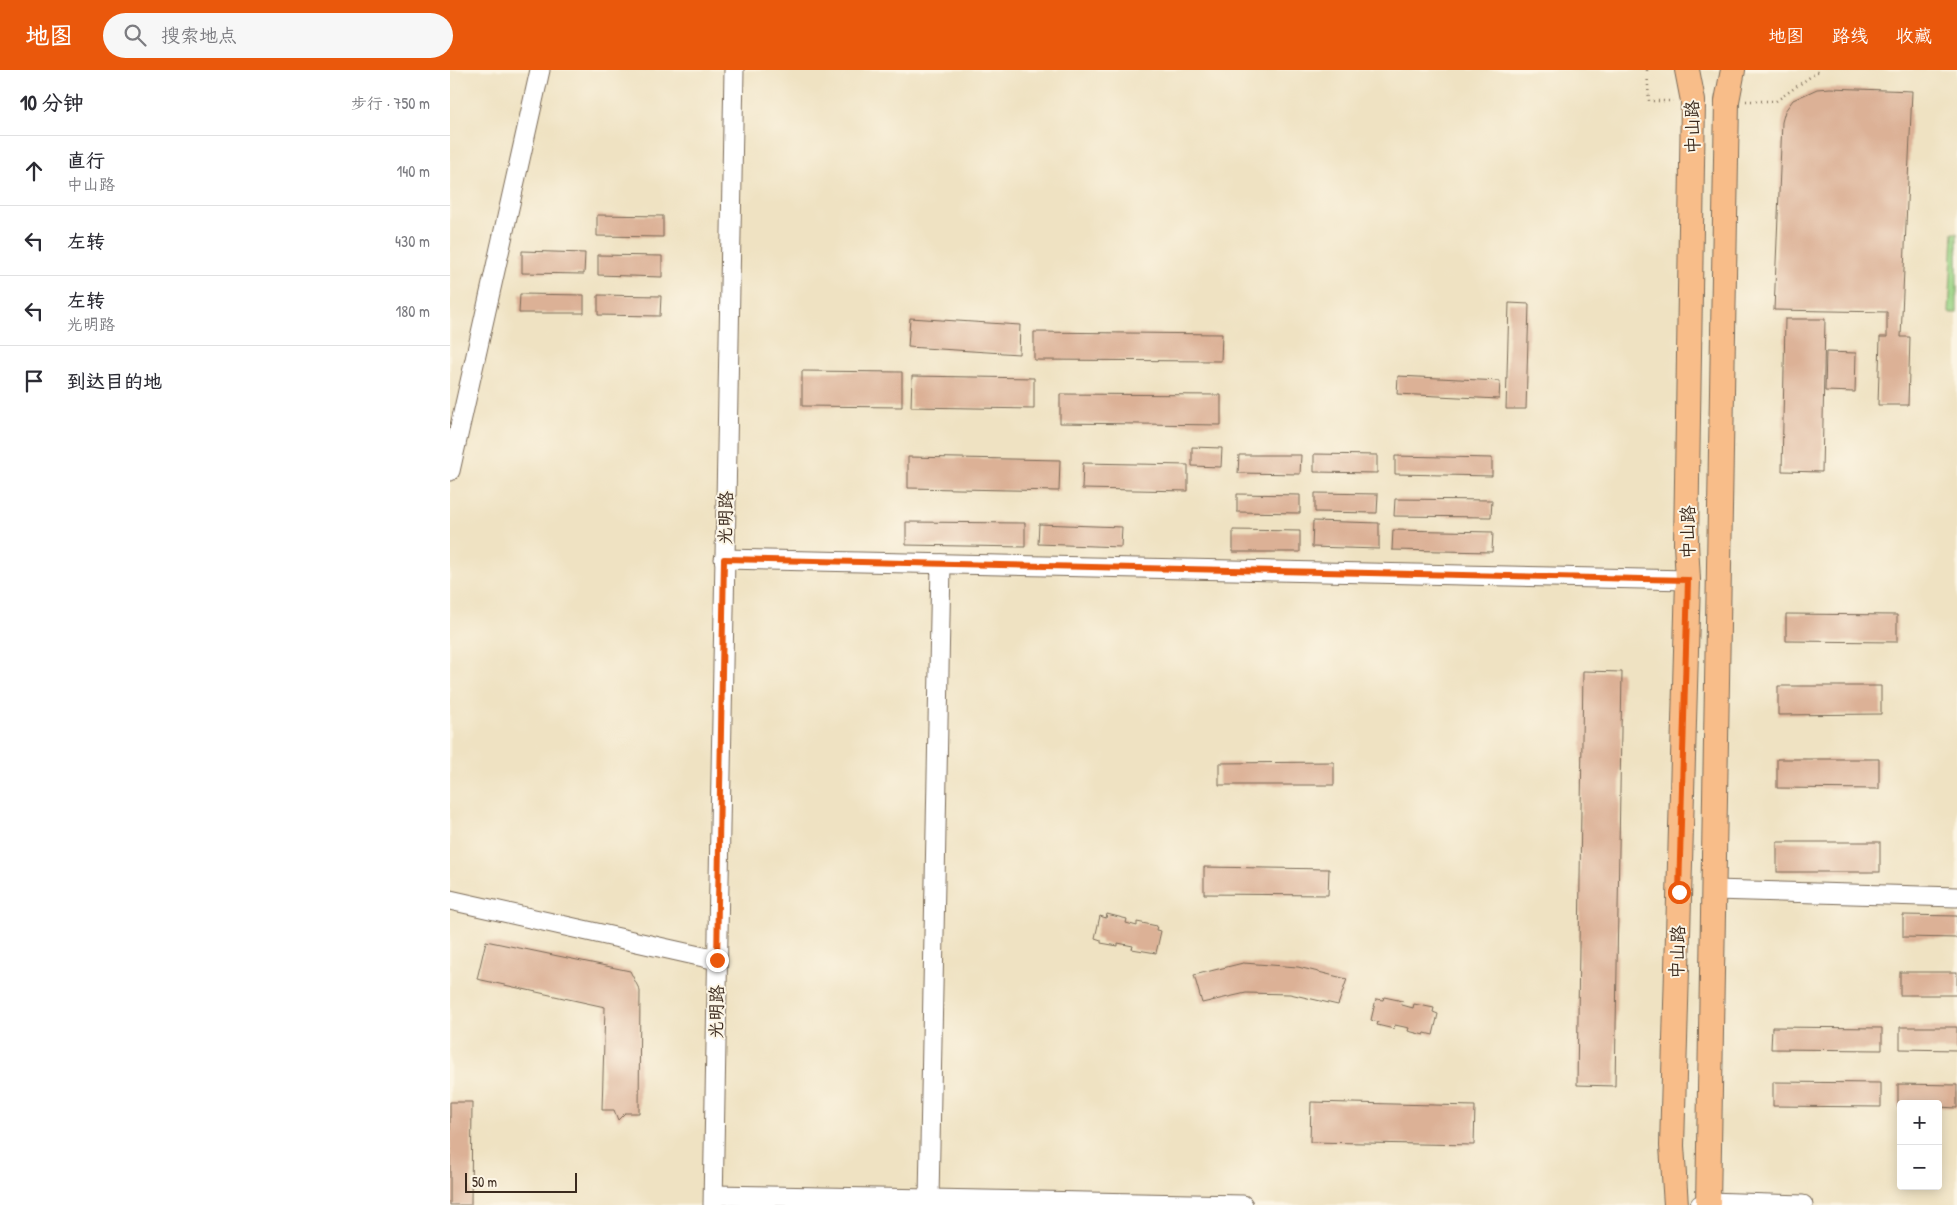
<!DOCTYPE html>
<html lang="zh">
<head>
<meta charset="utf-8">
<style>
	:root { --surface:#fff; --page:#f7f7f7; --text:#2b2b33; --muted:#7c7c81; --line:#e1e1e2; --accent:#ea580c }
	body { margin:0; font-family:"Patrick Hand","LXGW WenKai TC",sans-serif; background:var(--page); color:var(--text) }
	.controls { position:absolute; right:15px; bottom:15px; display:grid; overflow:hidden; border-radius:5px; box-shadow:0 2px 12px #0003 }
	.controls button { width:45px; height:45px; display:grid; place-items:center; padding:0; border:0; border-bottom:1px solid var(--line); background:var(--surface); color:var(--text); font:25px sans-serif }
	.scale { position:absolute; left:15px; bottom:12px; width:112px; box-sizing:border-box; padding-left:5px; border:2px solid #3b2a1e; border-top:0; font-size:14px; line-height:18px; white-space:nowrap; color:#3b2a1e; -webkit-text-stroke:4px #fcf5e5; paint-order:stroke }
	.stop { position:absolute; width:15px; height:15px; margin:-11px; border:4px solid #ea580c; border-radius:50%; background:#fff }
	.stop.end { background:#ea580c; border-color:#fff; box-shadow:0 1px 5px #0008 }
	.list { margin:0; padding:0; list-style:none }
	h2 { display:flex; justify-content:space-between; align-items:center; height:65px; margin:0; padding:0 20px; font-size:21px }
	h2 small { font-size:16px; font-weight:400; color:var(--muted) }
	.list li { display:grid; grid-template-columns:32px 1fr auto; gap:15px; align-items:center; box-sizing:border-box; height:70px; padding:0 20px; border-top:1px solid var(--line) }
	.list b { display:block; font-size:19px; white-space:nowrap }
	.list p { margin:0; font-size:16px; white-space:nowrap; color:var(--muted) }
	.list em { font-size:16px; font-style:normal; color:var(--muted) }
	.icon { flex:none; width:28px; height:28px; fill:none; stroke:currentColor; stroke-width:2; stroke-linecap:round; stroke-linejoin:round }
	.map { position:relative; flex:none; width:1507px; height:1135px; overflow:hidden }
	header { display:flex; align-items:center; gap:30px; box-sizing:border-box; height:70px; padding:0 25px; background:var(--accent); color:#fff }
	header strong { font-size:24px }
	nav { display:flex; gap:28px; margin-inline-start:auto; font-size:18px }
	.search { width:350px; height:45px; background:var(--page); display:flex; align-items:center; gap:12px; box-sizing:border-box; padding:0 18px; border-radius:28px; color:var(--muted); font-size:19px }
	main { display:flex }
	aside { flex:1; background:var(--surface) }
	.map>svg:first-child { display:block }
	.green { fill:#9dd588; stroke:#6c8053 }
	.building { fill:#dcb196 }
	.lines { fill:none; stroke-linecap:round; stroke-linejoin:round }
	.minor-casing { stroke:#7a6a57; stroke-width:21 }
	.major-casing { stroke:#7a6a57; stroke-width:26 }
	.path { stroke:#7a6a57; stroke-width:2.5; stroke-dasharray:1 4; stroke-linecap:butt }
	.minor { stroke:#fff; stroke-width:19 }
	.major { stroke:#f8bd89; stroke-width:24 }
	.route { stroke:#ea580c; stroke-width:6 }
	.labels { text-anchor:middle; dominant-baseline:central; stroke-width:4; stroke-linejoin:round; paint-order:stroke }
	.street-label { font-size:18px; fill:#3b2a1e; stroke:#fcf5e5 }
</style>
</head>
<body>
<header>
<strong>地图</strong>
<div class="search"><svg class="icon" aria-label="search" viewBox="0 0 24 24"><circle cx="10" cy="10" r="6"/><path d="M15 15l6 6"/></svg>搜索地点</div>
<nav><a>地图</a><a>路线</a><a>收藏</a></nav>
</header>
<main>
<aside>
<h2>10 分钟<small>步行 · 750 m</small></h2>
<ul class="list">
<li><svg class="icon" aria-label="ahead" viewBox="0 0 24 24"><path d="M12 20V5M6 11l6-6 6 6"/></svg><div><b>直行</b><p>中山路</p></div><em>140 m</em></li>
<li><svg class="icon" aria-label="left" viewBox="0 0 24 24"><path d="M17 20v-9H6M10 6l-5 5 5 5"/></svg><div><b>左转</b></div><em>430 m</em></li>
<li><svg class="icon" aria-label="left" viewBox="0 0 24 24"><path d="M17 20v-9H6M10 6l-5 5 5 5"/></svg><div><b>左转</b><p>光明路</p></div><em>180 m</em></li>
<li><svg class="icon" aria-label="arrive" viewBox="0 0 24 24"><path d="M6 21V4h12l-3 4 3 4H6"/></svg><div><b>到达目的地</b></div></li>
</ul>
</aside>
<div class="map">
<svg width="1507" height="1135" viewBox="0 0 1507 1135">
	<rect width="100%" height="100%" fill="#fcf5e5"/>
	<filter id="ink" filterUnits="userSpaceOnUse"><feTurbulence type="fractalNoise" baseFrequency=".02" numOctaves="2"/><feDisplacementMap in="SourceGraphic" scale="10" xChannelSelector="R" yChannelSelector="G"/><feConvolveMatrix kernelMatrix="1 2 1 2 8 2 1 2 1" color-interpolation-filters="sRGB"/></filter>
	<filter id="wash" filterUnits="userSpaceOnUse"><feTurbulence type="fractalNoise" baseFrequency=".0096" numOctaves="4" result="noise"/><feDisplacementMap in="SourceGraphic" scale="20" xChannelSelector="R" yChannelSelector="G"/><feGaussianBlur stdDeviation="1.12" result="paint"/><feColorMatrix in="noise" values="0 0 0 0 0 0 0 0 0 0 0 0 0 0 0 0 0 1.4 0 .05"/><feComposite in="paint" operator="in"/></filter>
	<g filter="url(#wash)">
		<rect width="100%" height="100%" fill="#efe2c2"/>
		<!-- green -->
		<path class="green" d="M1503 163H1507V243H1499Z"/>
		<g id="blocks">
			<!-- building -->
			<g class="building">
				<path d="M1380 18 1462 21 1451 267H1460L1458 335H1428L1430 267H1437V242L1324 240 1332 52 1335 41 1343 30 1367 19Z"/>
				<path d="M147 145 213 146V167L147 166Z"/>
				<path d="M72 181 135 183 134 204 72 203Z"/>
				<path d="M148 185 212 186V207L148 205Z"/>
				<path d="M70 224 134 225V243H69Z"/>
				<path d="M148 225 211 226 210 246 148 245Z"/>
				<path d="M1059 233 1079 234 1076 339H1056Z"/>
				<path d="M460 248 570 255 569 284 458 277Z"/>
				<path d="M1335 249H1375L1372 402 1332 401Z"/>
				<path d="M584 262 772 264 771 291 584 290Z"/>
				<path d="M1376 282 1406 283 1405 322 1375 321Z"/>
				<path d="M352 301 452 302V337L352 336Z"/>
				<path d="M462 306 584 308V339L461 337Z"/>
				<path d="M948 306 1050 311 1049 329 947 324Z"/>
				<path d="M610 324 771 325V355L610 353Z"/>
				<path d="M742 377 772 378 771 397 742 396Z"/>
				<path d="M864 384 927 385V403L864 402Z"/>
				<path d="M789 385H851L850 404 788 403Z"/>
				<path d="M945 386 1042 388V406L945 404Z"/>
				<path d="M458 387 610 390 609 421 458 418Z"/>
				<path d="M633 393 738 395V421L632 419Z"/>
				<path d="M865 423 928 424 927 443 865 442Z"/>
				<path d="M787 424 850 425V443L787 442Z"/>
				<path d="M945 429 1042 430 1041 447 944 446Z"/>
				<path d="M863 451 929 453V479L862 477Z"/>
				<path d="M456 452 575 453V477L456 475Z"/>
				<path d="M589 454 672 457 671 477 588 474Z"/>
				<path d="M783 460 850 461V482H783Z"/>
				<path d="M943 460 1043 462 1042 482 942 480Z"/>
				<path d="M1336 544 1447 545V572L1336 571Z"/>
				<path d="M1133 601 1172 602 1165 1016 1127 1015Z"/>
				<path d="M1328 616H1431V644L1328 645Z"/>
				<path d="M1327 689H1429V719L1327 718Z"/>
				<path d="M884 692V715H769V693Z"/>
				<rect x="1327" y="772" width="103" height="30"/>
				<path d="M754 797 879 799 878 825 754 824Z"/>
				<path d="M657 844 677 849 676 853 687 856V852L707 856 706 860 711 861 706 883 682 879 683 876 668 873V876L651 873V870L645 868 650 846 656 848Z"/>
				<path d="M1453 845 1507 846V868L1453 867Z"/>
				<path d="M36 871 180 901 190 921 189 1043H175L168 1050 164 1040H152L155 937 27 909Z"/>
				<path d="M793 893 848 897 897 909 888 935 840 924 796 923 752 933 744 905Z"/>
				<rect x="1450" y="902" width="57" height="23"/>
				<path d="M934 927 953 931 952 935 963 938 964 934 984 938 983 942 988 944 983 965 975 963 974 965 958 961 959 958 945 955 944 959 927 955 928 952 921 950 926 929 933 930Z"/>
				<path d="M1322 957 1432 958V980L1321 979Z"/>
				<path d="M1450 957H1507V980L1450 979Z"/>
				<path d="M1323 1012 1431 1013V1037L1323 1036Z"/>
				<path d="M1448 1014 1507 1015V1038L1488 1037V1034H1451V1037H1448Z"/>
				<path d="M0 1032H22L21 1135H0Z"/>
				<path d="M861 1032 1025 1036 1024 1075 860 1072Z"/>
			</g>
		</g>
	</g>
	<g filter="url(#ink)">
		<use href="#blocks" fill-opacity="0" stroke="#7a6a57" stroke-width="1"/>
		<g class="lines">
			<defs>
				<g id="minor">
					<path d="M0 401 90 0"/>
					<path d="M274 489 1238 510"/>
					<path d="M1264 820 1507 827"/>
					<path d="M0 830 267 890"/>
					<path d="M264 1125 793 1135"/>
					<path d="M479 1129 491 494"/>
					<path d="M263 1135 284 0"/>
					<path d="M1250 1135 1258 1132 1353 1135"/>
				</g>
				<g id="major">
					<path d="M1226 1135 1222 1076 1238 510 1236 474 1243 31 1237 0"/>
					<path d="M1258 1135 1277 31 1283 0"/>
				</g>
			</defs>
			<!-- minor casing -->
			<use href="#minor" class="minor-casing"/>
			<!-- major casing -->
			<use href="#major" class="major-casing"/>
			<!-- path -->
			<g class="path">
				<path d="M1197 0 1199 31H1223"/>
				<path d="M1296 31H1326L1370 0"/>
			</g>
			<!-- minor -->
			<use href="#minor" class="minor"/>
			<!-- major -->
			<use href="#major" class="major"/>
		</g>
	</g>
	<g class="lines" filter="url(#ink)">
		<!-- route -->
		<path class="route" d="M267 890 274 489 1238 510 1229 822"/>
	</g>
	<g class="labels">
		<!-- street labels -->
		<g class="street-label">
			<text transform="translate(1242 57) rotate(-91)">中山路</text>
			<text transform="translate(275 448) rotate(-89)">光明路</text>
			<text transform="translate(1237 462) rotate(-90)">中山路</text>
			<text transform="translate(1227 882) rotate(-88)">中山路</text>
			<text transform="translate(266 942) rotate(-89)">光明路</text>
		</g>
	</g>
</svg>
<div class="controls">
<button>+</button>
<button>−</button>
</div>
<div class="scale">50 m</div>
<div class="stop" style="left:1229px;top:822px"></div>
<div class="stop end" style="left:267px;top:890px"></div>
</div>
</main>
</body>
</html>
